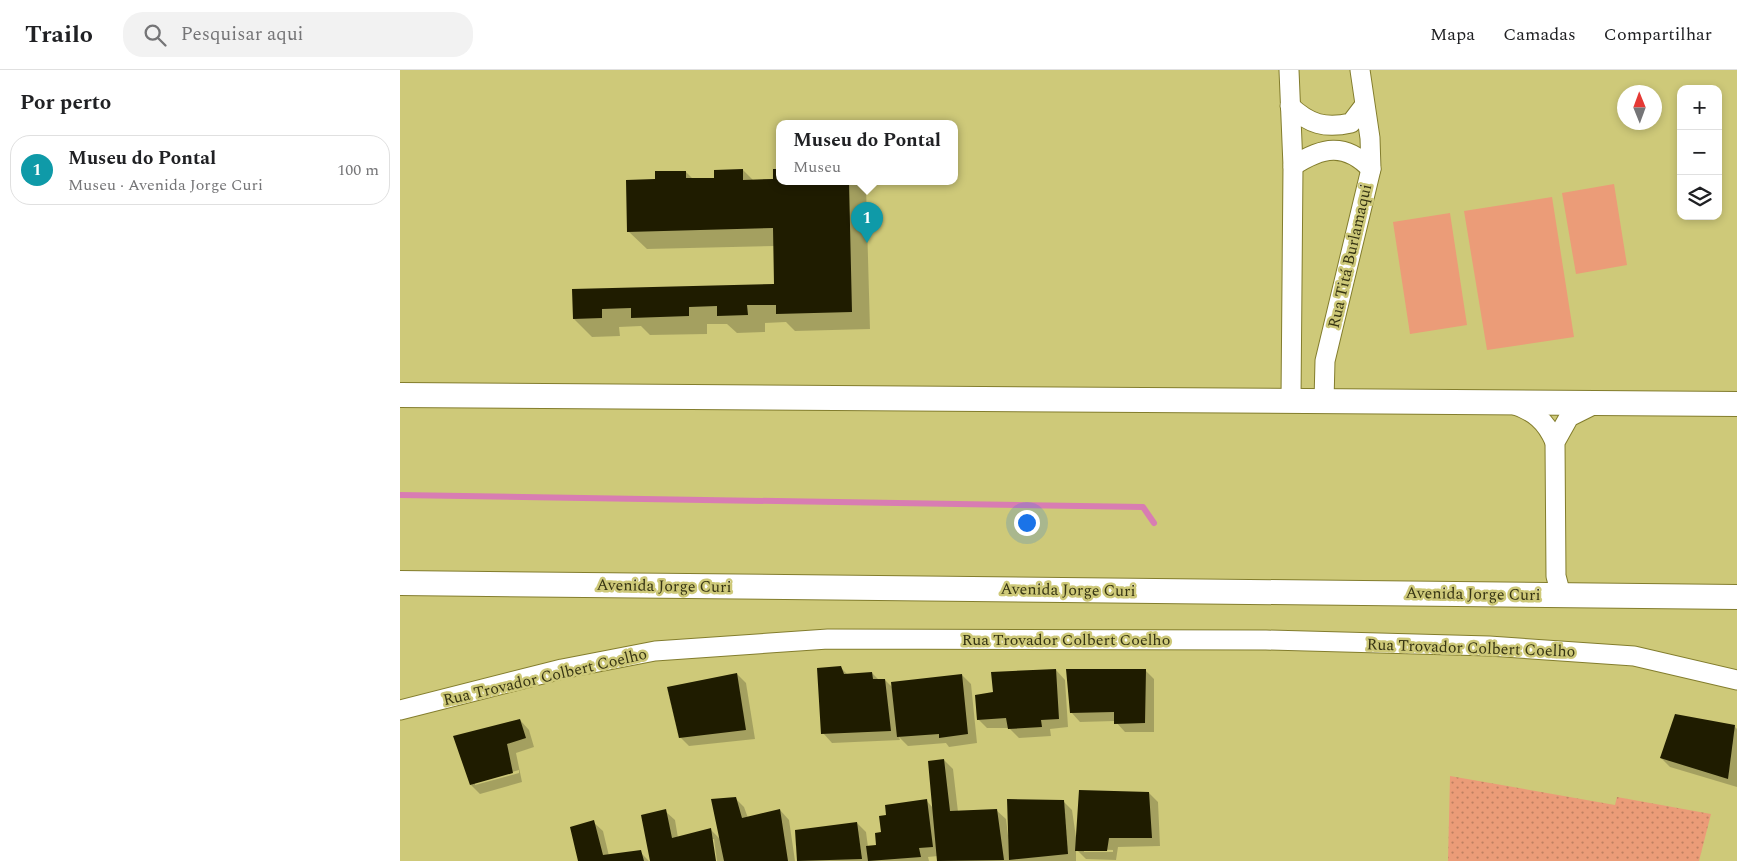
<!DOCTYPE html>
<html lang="pt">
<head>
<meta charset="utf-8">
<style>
	:root { --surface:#fff; --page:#f2f2f2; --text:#202124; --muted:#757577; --line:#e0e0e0; --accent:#7c3aed }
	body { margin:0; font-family:Spectral,serif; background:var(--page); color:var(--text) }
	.controls { position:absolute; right:15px; top:15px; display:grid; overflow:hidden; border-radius:10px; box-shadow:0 2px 8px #0003 }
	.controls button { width:45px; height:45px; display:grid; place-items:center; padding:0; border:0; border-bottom:1px solid var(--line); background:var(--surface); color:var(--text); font:25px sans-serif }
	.compass { position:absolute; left:1217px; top:15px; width:45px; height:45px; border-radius:50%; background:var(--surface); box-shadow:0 2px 8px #0003; rotate:359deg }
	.you { position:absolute; left:626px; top:452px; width:18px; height:18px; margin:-12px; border:4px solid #fff; border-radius:50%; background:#1a73e8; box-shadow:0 0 0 8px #1a73e833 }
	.badge { display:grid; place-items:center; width:32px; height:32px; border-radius:50%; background:var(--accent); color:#fff; font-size:16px; font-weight:700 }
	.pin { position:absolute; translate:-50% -41px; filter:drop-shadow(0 1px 2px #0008) }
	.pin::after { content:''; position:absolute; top:26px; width:18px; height:15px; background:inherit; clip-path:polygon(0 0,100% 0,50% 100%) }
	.popup { position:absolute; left:376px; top:50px; width:182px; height:65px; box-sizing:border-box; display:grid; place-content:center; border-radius:10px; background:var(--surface); filter:drop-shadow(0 1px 4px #0005); font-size:16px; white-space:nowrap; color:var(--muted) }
	.popup b { font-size:19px; color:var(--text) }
	.popup::after { content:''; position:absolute; left:50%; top:100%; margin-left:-10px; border:10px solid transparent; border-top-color:var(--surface) }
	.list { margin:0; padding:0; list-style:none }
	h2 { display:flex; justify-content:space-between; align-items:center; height:65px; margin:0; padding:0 20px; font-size:21px }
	h2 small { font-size:16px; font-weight:400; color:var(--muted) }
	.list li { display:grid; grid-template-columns:32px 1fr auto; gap:15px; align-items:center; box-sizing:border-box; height:70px; margin:0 10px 10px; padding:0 10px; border:1px solid var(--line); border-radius:20px }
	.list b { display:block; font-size:19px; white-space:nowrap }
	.list p { margin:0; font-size:16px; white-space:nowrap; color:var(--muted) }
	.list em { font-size:16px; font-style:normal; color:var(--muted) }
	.icon { flex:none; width:28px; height:28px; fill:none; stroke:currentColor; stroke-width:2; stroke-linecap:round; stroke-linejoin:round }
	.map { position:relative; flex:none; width:1337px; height:791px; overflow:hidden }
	header { display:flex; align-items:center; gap:30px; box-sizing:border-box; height:70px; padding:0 25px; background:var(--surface); border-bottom:1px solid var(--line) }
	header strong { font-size:24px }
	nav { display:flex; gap:28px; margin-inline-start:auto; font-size:18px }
	.search { width:350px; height:45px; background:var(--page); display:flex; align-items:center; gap:12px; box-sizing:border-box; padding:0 18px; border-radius:20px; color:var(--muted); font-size:19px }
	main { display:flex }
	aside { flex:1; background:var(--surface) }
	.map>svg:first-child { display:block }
	.grass { fill:url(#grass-dots) }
	.pitch { fill:#eb9c78 }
	.shadow { fill:#0003; fill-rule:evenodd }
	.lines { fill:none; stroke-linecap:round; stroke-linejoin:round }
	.stream { stroke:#d87db2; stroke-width:6 }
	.building { fill:#1f1c00 }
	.minor-casing { stroke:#837d2d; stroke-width:21 }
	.tertiary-casing { stroke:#837d2d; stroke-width:26 }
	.minor { stroke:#fff; stroke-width:19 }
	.tertiary { stroke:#fff; stroke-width:24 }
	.labels { text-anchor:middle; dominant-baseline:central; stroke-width:5; stroke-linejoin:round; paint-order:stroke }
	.street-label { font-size:16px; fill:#363413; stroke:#cec979 }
</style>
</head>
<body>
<header>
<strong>Trailo</strong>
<div class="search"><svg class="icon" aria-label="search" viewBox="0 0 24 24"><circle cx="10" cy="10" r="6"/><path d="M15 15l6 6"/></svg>Pesquisar aqui</div>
<nav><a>Mapa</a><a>Camadas</a><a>Compartilhar</a></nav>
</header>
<main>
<aside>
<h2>Por perto<small></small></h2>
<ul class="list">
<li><span class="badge" style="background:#0f9aa8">1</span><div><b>Museu do Pontal</b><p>Museu · Avenida Jorge Curi</p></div><em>100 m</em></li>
</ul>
</aside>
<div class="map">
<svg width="1337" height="791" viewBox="0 0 1337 791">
	<defs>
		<pattern id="grass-dots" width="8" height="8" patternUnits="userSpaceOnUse" patternTransform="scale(1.25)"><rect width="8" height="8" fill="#eb9c78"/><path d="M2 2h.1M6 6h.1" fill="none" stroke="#bf8061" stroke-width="1.8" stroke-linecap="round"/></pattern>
	</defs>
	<rect width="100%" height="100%" fill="#cec979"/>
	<!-- grass -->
	<path class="grass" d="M1050 706 1215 735 1217 727 1311 744 1299 791H1048Z"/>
	<!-- pitch -->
	<g class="pitch">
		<path d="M1214 114 1227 195 1176 204 1162 123Z"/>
		<path d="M1152 127 1174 267 1087 280 1064 141Z"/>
		<path d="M1050 143 1067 255 1010 264 993 152Z"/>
	</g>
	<!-- shadow -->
	<g class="shadow">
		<path d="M343 100 353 110 461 112 466 116 470 259 395 261 386 252 365 253V262L337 263 327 254H307V264L250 265 241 256 219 257 220 266 192 267 174 249 173 220 376 215 375 176 247 179 228 161 257 110 286 102 293 109H315Z"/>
		<path d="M440 597 448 605 472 603 479 610H485L493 618 562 605 571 614 577 673 549 677 546 673 508 676 499 667 500 670 432 673 423 663Z"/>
		<path d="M656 600 665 610 668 657 650 659 651 666 619 668 609 658H587L578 649Z"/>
		<path d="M745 600 754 609V662H725L715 651 680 652 671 642Z"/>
		<path d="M337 604 346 613 355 669 289 676 280 667Z"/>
		<path d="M120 650 129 660 134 677 116 683 122 712 80 724 71 715ZM119 700V703L75 715V713Z"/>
		<path d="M1334 656 1337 659V717L1270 697 1261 688Z"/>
		<path d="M544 690 553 699 558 742 596 740 606 749 608 765 663 731 672 740 677 774 749 723 758 732 760 776 718 777 716 790 686 789 676 779V791H538V786L528 787 529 791H398L396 761 457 753 466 762 468 777 478 776 483 763 526 730 533 738ZM684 779 713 780V782H684Z"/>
		<path d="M335 728 344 737 348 748 380 740 389 750 395 791H317L314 769H311L314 791H250L265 741 275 750 278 768 311 760 321 770Z"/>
		<path d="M193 752 203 761 209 786 240 782 249 791H179Z"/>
	</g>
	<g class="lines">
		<!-- stream -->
		<path class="stream" d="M0 425 743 437 754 453"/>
	</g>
	<!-- building -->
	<g class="building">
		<path d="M343 99V110L373 109V99H380V112H449L452 242 376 244V235H347L348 245 317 246V236L289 237V246L231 248V238L202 239V248L173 249 172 219 374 214 373 158 227 162 226 110 255 109V101H286V108H314V100Z"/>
		<path d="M441 596 444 604 472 602 473 609H485L491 661 421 664 417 598Z"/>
		<path d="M656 599 659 649 641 650 642 657 608 659 606 648 577 650 575 625 593 622 591 602Z"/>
		<path d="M666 599H746L745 653 714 654V642L670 643Z"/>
		<path d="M337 603 346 660 279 668 267 617Z"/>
		<path d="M562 604 568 664 539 668V664L497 667 491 612Z"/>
		<path d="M1275 644 1335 655 1328 709 1260 688Z"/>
		<path d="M120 649 126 668 107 674 113 703 70 715 53 666Z"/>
		<path d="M544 689 550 741 597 739 604 790 537 791 528 691Z"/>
		<path d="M679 720 749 722 752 768H709L707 781H675Z"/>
		<path d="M336 727 342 748 380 739 388 791H324L311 729Z"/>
		<path d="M527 729 533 777 519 778 521 787 468 791 466 776 476 775 475 763 481 762 479 746 486 745 485 735Z"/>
		<path d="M607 729 664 730 668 784 609 790Z"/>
		<path d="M266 739 272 768 311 758 316 791H250L241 745Z"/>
		<path d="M194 750 203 785 241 780 244 791H178L170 757Z"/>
		<path d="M457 752 462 789 397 791 395 760Z"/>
	</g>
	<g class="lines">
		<defs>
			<g id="minor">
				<path d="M889 0 893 96 891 330"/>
				<path d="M890 36C909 54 925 59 951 53L964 36"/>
				<path d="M893 96C922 77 945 72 971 99"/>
				<path d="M924 331 925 291 971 99 970 68 960 0"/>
				<path d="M1112 334C1134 341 1146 351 1155 372"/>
				<path d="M1161 525 1156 506 1155 372 1169 347 1197 333"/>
				<path d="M0 640 162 599 255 581 428 569 866 570 1089 576 1234 586 1337 610"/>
			</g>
			<g id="tertiary">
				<path d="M0 325 1337 334"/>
				<path d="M0 513 1337 527"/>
			</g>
		</defs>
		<!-- minor casing -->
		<use href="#minor" class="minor-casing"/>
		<!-- tertiary casing -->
		<use href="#tertiary" class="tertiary-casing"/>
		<!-- minor -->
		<use href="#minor" class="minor"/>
		<!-- tertiary -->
		<use href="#tertiary" class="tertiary"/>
	</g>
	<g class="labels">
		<!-- street labels -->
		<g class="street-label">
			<text transform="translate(950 186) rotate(-77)">Rua Titá Burlamaqui</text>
			<text transform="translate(264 516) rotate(1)">Avenida Jorge Curi</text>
			<text transform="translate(668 520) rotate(1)">Avenida Jorge Curi</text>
			<text transform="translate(1073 524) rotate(1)">Avenida Jorge Curi</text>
			<text x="666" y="570">Rua Trovador Colbert Coelho</text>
			<text transform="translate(1071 578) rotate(2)">Rua Trovador Colbert Coelho</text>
			<text transform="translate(145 607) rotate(-13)">Rua Trovador Colbert Coelho</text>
		</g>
	</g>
</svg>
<div class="controls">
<button>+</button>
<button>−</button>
<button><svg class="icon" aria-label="layers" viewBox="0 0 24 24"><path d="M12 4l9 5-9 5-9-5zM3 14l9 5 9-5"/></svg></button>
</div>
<svg class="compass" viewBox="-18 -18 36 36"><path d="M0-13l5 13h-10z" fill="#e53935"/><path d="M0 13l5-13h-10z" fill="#757577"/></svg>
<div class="you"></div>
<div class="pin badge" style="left:467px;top:173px;background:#0f9aa8">1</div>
<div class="popup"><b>Museu do Pontal</b>Museu</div>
</div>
</main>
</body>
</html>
